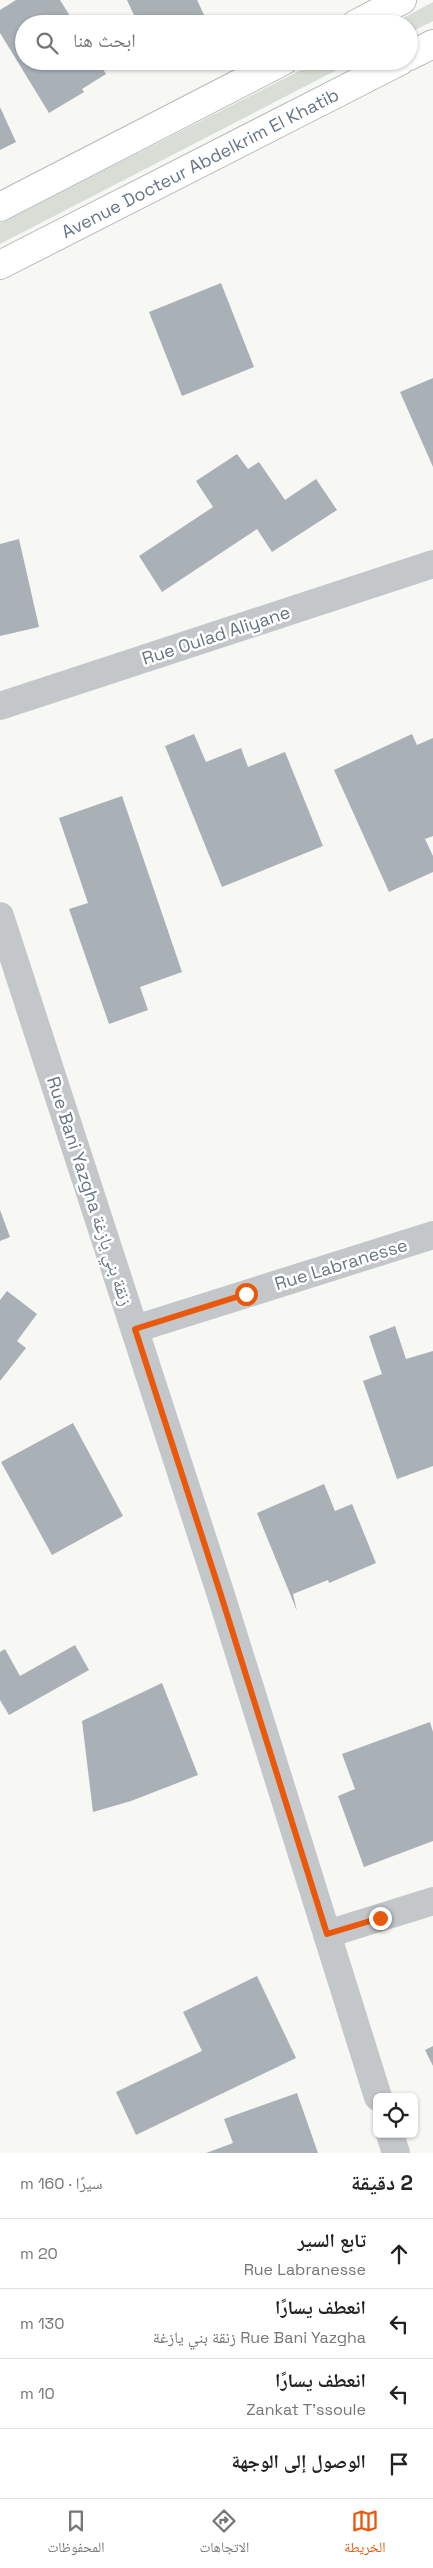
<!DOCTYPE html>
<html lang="ar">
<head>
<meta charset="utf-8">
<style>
	:root { --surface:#fff; --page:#f6f6f6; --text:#222; --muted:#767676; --line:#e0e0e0; --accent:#ea580c }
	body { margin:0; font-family:"Space Grotesk","Noto Naskh Arabic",sans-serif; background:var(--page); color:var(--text); direction:rtl }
	.controls { position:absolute; right:15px; bottom:15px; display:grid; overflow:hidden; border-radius:8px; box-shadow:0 1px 4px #0004 }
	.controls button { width:45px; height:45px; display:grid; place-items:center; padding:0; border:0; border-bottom:1px solid var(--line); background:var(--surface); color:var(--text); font:25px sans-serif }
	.stop { position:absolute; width:15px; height:15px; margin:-11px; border:4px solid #ea580c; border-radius:50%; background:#fff }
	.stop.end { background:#ea580c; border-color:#fff; box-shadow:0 1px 5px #0008 }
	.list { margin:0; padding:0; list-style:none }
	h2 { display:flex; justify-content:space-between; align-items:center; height:65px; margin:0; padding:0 20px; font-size:21px }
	h2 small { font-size:16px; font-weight:400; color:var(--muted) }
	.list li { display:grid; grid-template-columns:32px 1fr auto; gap:15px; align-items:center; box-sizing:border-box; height:70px; padding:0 20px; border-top:1px solid var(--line) }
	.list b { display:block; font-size:19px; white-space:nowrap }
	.list p { margin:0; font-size:16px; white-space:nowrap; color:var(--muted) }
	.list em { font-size:16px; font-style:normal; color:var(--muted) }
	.icon { flex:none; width:28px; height:28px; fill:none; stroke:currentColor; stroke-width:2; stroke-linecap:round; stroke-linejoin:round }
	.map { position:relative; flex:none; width:433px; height:2153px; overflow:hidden; direction:ltr }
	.search { position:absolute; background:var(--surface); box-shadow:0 1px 4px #0004; left:15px; right:15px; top:15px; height:55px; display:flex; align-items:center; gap:12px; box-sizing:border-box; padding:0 18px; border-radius:28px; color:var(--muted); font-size:19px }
	.sheet { height:345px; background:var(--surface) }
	nav { display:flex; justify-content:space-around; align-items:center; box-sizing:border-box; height:70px; border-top:1px solid var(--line); background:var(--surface); font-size:14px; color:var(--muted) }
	nav a { display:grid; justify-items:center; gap:2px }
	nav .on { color:var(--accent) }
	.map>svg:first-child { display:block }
	.green { fill:#d8ded5 }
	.building { fill:#a9b1b7 }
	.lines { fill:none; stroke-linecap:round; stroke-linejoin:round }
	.major-casing { stroke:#b6babe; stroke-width:30 }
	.minor { stroke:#c3c7ca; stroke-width:28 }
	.major { stroke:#fff; stroke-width:28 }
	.route { stroke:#ea580c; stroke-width:6 }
	.labels { text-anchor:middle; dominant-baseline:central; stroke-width:5; stroke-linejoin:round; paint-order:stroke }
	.street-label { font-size:18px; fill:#667685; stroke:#fff }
</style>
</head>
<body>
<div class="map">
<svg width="433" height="2153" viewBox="0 0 433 2153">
	<rect width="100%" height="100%" fill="#f7f7f4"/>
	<!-- green -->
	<g class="green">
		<path d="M433 2V21L409 33V24H392Z"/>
		<path d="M319 61H354L0 244V223Z"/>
	</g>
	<!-- building -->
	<g class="building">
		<path d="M16 0H60L75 24H24V61H98L106 74 82 89 84 92 49 113 0 33V10Z"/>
		<path d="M127 0H197L208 23 138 24Z"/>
		<path d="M0 107 16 142 0 150Z"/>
		<path d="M221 283 254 367 182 396 149 312Z"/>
		<path d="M433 378V467L400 392Z"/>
		<path d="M237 454 248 469 259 462 285 500 316 479 337 510 272 552 257 529 162 592 139 556 213 507 196 481Z"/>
		<path d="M19 539 39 627 0 636V544Z"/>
		<path d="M194 734 206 762 241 748 248 767 285 752 323 846 222 887 165 746Z"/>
		<path d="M412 734 417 745 433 738V836L425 839 433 856V872L389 892 334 770Z"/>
		<path d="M122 796 182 972 140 987 148 1010 109 1024 69 909 88 903 59 818Z"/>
		<path d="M0 1210 10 1237 0 1241Z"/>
		<path d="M7 1291 37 1314 17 1341 26 1348 0 1381V1300Z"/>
		<path d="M395 1326 406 1359 433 1351V1466L397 1479 363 1381 382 1374 369 1336Z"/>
		<path d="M73 1423 123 1516 52 1555 1 1462Z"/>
		<path d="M324 1484 335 1511 352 1504 376 1563 329 1583 328 1580 293 1594 297 1611 257 1513Z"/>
		<path d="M75 1645 89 1670 9 1715 0 1700V1652L5 1649 20 1676Z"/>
		<path d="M162 1683 198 1775 131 1801 93 1812 82 1721Z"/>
		<path d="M430 1722 433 1732V1841L364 1867 338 1796 355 1789 342 1754Z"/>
		<path d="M257 1976 296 2058 136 2135 116 2092 202 2051 183 2012Z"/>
		<path d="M433 2046V2066L425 2050Z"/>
		<path d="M297 2093 318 2153H206L233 2143 224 2119Z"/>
	</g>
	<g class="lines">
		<defs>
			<g id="major">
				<path d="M356 24 402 0"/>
				<path d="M409 56 433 44"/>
				<path d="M0 207 283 61"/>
				<path d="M0 265 400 61"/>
			</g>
		</defs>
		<!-- major casing -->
		<use href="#major" class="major-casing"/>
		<!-- minor -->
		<g class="minor">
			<path d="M0 706 433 564"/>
			<path d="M0 916 220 1592 378 2097"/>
			<path d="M135 1329 433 1235"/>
			<path d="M327 1934 433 1901"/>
			<path d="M390 2134 396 2153"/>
		</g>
		<!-- major -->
		<use href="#major" class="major"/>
	</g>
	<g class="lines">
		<!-- route -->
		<path class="route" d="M246 1294 135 1329 220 1592 327 1934 380 1918"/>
	</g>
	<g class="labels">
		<!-- street labels -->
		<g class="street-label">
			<text transform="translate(200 163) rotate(-27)">Avenue Docteur Abdelkrim El Khatib</text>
			<text transform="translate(216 635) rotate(-18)">Rue Oulad Aliyane</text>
			<text transform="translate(90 1191) rotate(72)">Rue Bani Yazgha زنقة بني يازغة</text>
			<text transform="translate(341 1264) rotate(-17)">Rue Labranesse</text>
		</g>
	</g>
</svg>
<div class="controls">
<button><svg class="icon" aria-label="locate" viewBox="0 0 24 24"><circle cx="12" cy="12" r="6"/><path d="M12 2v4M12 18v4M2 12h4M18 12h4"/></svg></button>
</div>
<div class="stop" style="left:246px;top:1294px"></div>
<div class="stop end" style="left:380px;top:1918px"></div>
<div class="search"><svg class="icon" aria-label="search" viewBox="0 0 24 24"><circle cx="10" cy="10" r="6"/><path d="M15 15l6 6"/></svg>ابحث هنا</div>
</div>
<section class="sheet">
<h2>2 دقيقة<small>سيرًا · 160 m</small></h2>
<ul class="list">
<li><svg class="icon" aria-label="ahead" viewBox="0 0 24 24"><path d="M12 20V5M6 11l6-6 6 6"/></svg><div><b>تابع السير</b><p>Rue Labranesse</p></div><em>20 m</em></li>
<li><svg class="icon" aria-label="left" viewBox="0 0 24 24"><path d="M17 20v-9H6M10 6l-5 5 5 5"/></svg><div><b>انعطف يسارًا</b><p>Rue Bani Yazgha زنقة بني يازغة</p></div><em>130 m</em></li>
<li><svg class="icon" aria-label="left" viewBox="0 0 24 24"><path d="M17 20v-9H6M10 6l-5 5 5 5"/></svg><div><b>انعطف يسارًا</b><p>Zankat T'ssoule</p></div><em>10 m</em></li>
<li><svg class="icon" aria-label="arrive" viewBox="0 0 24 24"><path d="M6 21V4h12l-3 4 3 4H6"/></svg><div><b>الوصول إلى الوجهة</b></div></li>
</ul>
</section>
<nav>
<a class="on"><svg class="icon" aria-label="map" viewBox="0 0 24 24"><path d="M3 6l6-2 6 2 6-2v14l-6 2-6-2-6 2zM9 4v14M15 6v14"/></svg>الخريطة</a>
<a><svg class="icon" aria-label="directions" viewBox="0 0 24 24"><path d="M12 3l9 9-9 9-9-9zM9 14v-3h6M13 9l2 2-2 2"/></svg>الاتجاهات</a>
<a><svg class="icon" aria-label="saved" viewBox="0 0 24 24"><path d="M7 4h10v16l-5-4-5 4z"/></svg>المحفوظات</a>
</nav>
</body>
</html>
